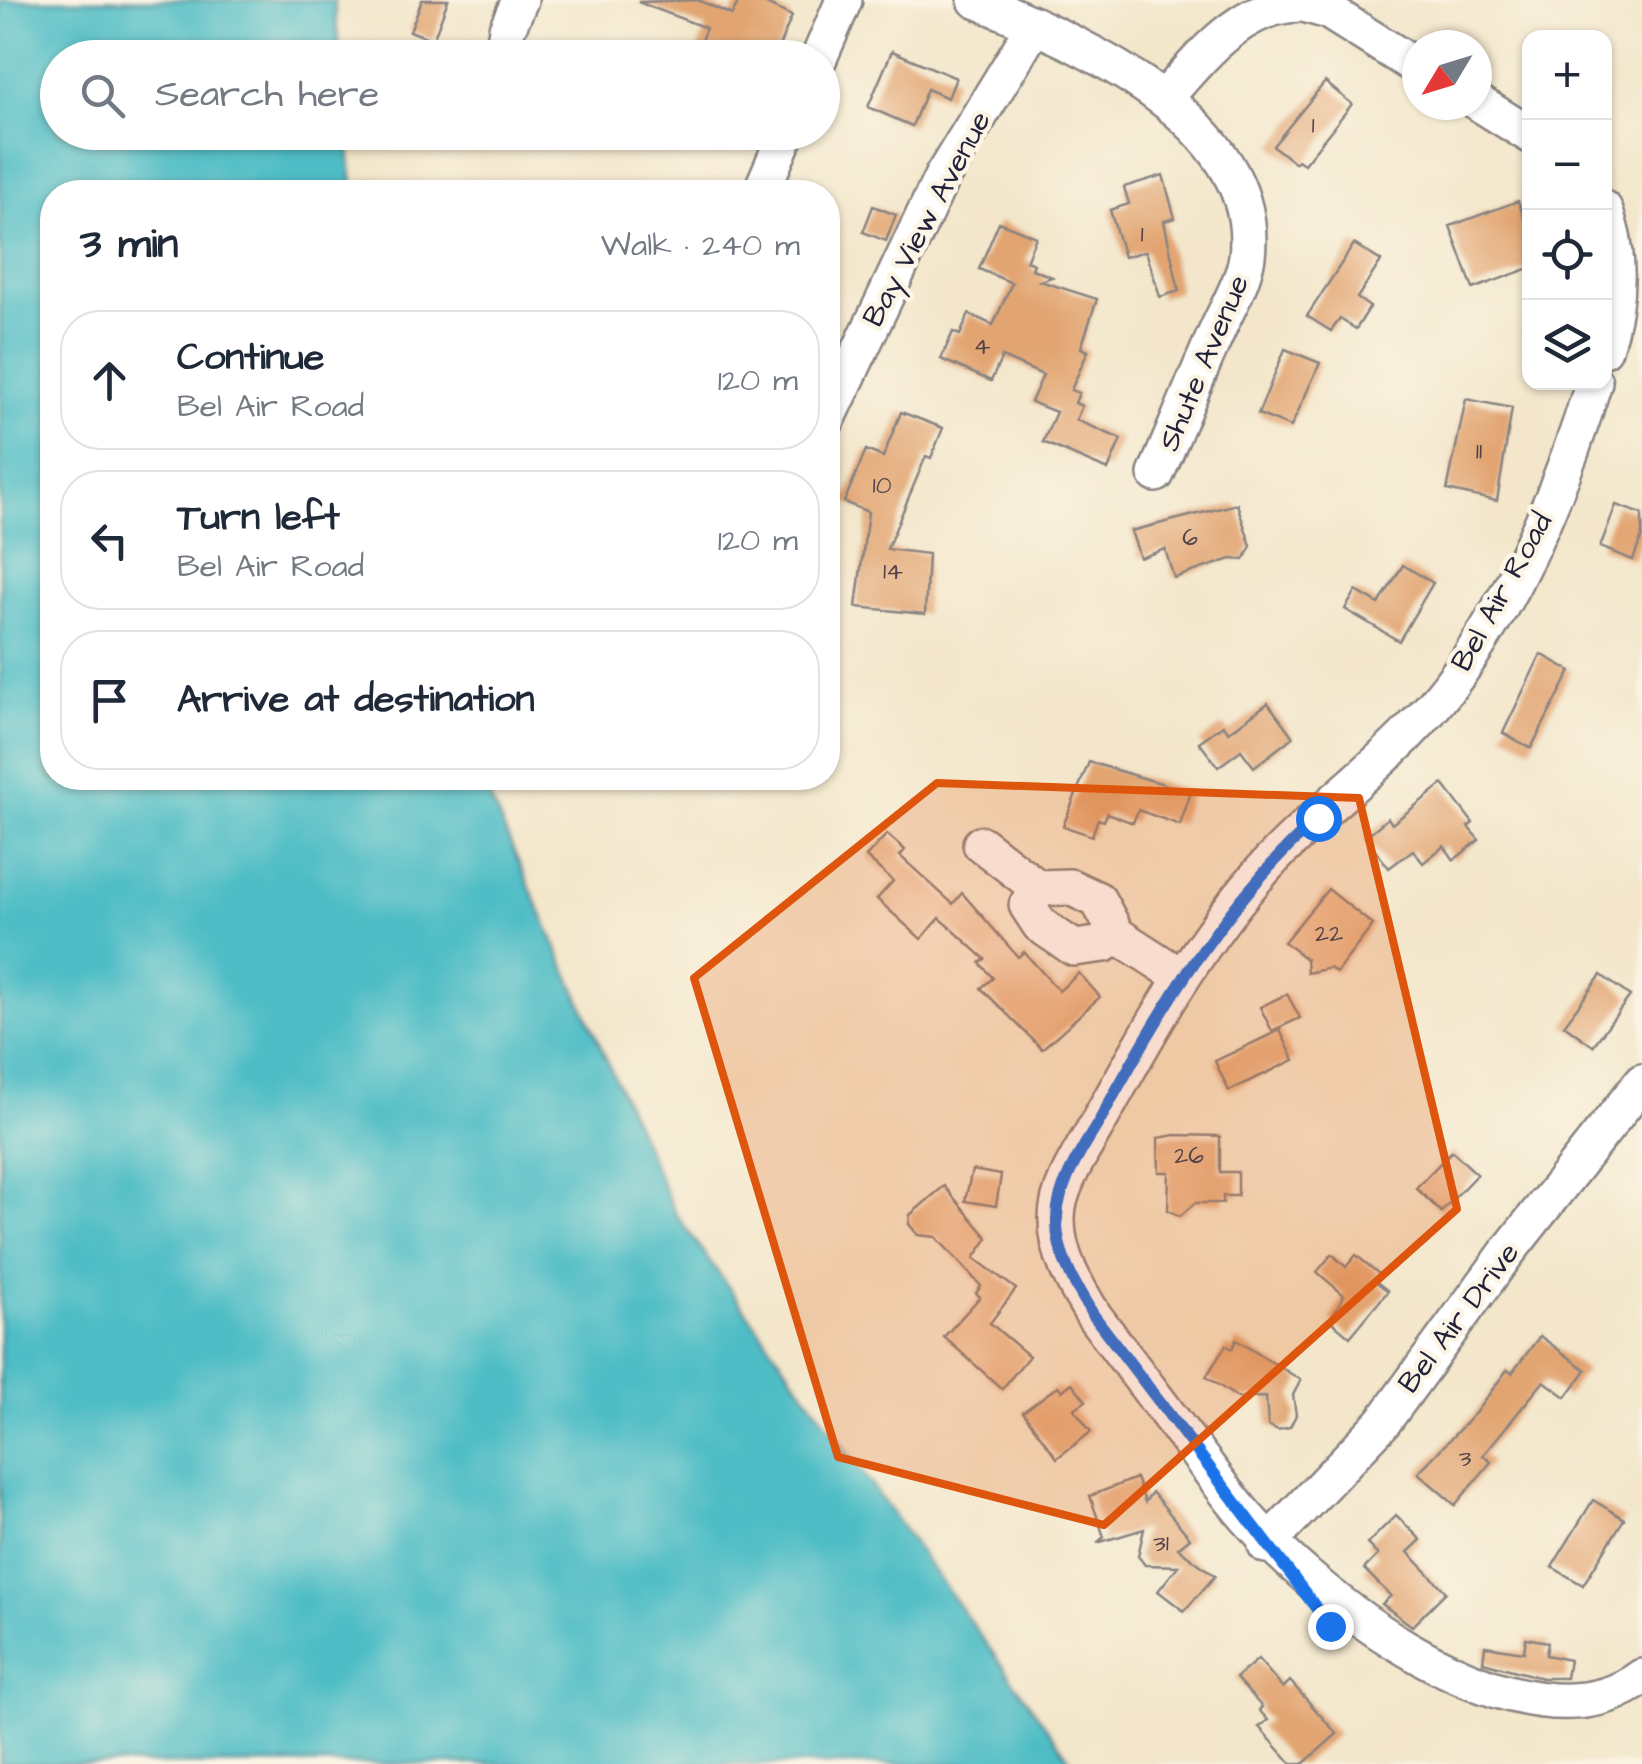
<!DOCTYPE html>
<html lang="en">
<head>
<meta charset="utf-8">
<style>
	:root { --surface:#fff; --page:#f6f6f7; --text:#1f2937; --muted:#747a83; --line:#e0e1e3 }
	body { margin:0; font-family:"Architects Daughter",sans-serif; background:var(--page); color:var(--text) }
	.controls { position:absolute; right:30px; top:30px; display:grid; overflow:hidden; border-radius:20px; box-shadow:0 2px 8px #0004 }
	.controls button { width:90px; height:90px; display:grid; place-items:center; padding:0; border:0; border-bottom:2px solid var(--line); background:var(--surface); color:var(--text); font:50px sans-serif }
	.compass { position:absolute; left:1402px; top:30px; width:90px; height:90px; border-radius:50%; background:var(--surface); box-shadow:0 2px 8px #0004; rotate:232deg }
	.stop { position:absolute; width:30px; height:30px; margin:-22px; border:8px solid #1a73e8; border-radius:50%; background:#fff }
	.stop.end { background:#1a73e8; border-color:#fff; box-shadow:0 2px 10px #0008 }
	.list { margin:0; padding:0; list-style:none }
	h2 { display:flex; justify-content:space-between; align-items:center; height:130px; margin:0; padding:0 40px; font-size:42px }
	h2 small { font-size:32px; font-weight:400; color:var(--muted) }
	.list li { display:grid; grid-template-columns:65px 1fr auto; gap:30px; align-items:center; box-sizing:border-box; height:140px; margin:0 20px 20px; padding:0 20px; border:2px solid var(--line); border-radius:40px }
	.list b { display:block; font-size:38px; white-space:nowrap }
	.list p { margin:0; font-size:32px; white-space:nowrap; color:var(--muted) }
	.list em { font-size:32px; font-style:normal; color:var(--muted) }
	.icon { flex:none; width:55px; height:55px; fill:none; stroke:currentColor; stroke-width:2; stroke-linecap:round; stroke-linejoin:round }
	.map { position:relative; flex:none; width:1642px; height:1764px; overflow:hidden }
	.search { position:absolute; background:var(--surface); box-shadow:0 2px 8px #0004; left:40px; top:40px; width:800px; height:110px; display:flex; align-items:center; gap:25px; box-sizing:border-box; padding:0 35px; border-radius:55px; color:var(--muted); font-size:38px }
	.panel { position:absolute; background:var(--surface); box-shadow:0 2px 8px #0004; left:40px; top:180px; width:800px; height:610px; border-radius:40px }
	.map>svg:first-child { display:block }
	.water { fill:#4fbdc6; stroke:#387080; stroke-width:2.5 }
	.building { fill:#e2a572 }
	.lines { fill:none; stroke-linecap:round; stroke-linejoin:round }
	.minor-casing { stroke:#8a8482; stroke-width:40 }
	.minor { stroke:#fff; stroke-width:35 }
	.route { stroke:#1a73e8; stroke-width:12 }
	.marked { fill:#de560e; fill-opacity:0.2; stroke:#de560e; stroke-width:8; stroke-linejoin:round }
	.labels { text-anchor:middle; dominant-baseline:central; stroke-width:9; stroke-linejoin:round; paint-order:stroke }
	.number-label { font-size:25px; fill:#524349 }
	.street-label { font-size:30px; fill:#22223b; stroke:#fcf5e5 }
</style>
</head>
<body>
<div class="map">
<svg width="1642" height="1764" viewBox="0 0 1642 1764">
	<rect width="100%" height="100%" fill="#fcf5e5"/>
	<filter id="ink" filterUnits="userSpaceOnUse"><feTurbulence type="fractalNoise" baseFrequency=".01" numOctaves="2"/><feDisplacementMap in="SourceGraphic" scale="20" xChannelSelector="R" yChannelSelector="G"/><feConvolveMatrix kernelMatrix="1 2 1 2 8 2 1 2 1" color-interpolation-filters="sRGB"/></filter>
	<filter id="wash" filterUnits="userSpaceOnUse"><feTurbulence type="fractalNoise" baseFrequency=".0048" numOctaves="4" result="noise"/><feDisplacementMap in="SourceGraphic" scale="40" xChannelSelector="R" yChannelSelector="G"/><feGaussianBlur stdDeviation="2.25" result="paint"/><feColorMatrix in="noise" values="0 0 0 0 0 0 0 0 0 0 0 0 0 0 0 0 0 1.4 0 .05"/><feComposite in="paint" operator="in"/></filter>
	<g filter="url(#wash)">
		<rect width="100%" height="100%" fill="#f3e6ca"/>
		<!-- water -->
		<path class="water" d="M0 0H334L340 57 58 58V132L347 133 354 192H52V778H481L675 1213 1073 1764H0Z"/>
		<g id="blocks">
			<!-- building -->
			<g class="building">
				<path d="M422 0H448L433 40 410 31Z"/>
				<path d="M698 0 732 15 739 0H758L792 16 774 58H715L697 50 706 28 638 2Z"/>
				<path d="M892 51 956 78 948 98 927 89 912 126 868 107Z"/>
				<path d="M1325 82 1352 104 1304 164 1298 160 1295 163 1273 146Z"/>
				<path d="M1163 175 1175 218 1164 221 1179 291 1160 297 1146 251 1124 257 1110 210 1129 204 1124 187Z"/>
				<path d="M1518 201 1530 233V268L1473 289 1450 226Z"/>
				<path d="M873 206 896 215 886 241 863 232Z"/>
				<path d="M999 222 1036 237 1026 261 1034 264 1032 269 1052 277 1040 281 1097 299 1081 348 1088 351 1071 390 1079 393 1075 403 1082 406 1076 420 1121 439 1108 470 1043 442 1056 412 1031 402 1043 375 1002 357 991 381 941 359 953 332 960 335 969 314 993 325 1012 283 979 269Z"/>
				<path d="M1354 244 1381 261 1357 298 1370 307 1356 329 1340 319 1331 331 1307 316Z"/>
				<path d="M1285 349 1320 363 1291 427 1258 414Z"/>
				<path d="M1466 399 1512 408 1497 501 1447 490Z"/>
				<path d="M901 412 943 428 931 458 926 456 887 549 928 554 925 614 856 607 868 512 844 502 866 450 883 457Z"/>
				<path d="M1237 504 1251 546 1244 560 1231 559 1174 578 1165 549 1140 558 1131 531Z"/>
				<path d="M1616 505 1642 514V536L1633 560 1600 547Z"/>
				<path d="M1403 565 1433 583 1399 641 1345 609 1356 591 1379 604Z"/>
				<path d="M1541 654 1571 671 1531 748 1503 733Z"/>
				<path d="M1268 703 1293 737 1254 767 1241 750 1218 767 1199 742 1223 725 1229 732Z"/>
				<path d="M1089 762 1191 792 1180 825 1138 810 1133 823 1107 813 1104 821 1098 819 1092 836 1063 826Z"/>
				<path d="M1443 784 1473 823 1468 827 1479 840 1454 860 1444 846 1423 863 1413 850 1389 868 1365 837 1388 818 1392 824Z"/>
				<path d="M887 834 905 850 900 856 953 904 962 893 1018 957 1024 952 1059 991 1079 973 1100 997 1042 1049 981 988 993 978 980 963 985 959 940 918 921 939 877 899 893 881 866 857Z"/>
				<path d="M1328 889 1373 925 1336 973 1330 968 1307 973 1306 959 1284 942Z"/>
				<path d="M1601 975 1630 996 1593 1046 1564 1025Z"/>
				<path d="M1287 994 1300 1018 1272 1031 1260 1007Z"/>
				<path d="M1280 1030 1294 1060 1229 1091 1215 1061Z"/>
				<path d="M1175 1135 1220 1136V1172H1238V1196H1223V1203H1195L1180 1216 1168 1210 1169 1172H1159L1158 1138Z"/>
				<path d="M1452 1151 1477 1174 1441 1212 1416 1188Z"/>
				<path d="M972 1170 1001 1175 996 1206 965 1201Z"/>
				<path d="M944 1186 988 1238 974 1258 1016 1289 990 1323 1029 1356 1002 1389 944 1337 980 1297 976 1293 981 1286 936 1237 918 1235 909 1224 910 1215Z"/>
				<path d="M1332 1254 1346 1267 1356 1255 1379 1274 1374 1280 1388 1291 1350 1337 1330 1320 1344 1295 1317 1272Z"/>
				<path d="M1540 1336 1586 1370 1566 1397 1544 1381 1483 1455 1491 1462 1455 1505 1418 1473 1476 1412 1507 1370 1512 1373Z"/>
				<path d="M1236 1340 1301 1380 1293 1395 1296 1415 1290 1427 1278 1430 1268 1425 1266 1397 1238 1398 1206 1377 1226 1345 1232 1349Z"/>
				<path d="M1072 1383 1086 1401 1074 1409 1091 1432 1057 1458 1023 1412 1058 1386 1062 1391Z"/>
				<path d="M1136 1478 1145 1502 1152 1492 1190 1538 1178 1548 1215 1576 1184 1611 1158 1591 1178 1566 1145 1565 1138 1556 1144 1529 1097 1543 1104 1537 1090 1496Z"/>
				<path d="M1593 1500 1624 1519 1583 1585 1552 1567Z"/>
				<path d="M1396 1515 1421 1540 1408 1552 1446 1592 1412 1626 1382 1604 1391 1596 1364 1569 1378 1555 1367 1544Z"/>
				<path d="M1526 1638 1548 1642 1546 1655 1569 1660 1566 1678H1542L1483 1662 1485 1646 1524 1652Z"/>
				<path d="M1258 1659 1283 1688 1290 1681 1337 1734 1303 1764H1292L1259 1727 1268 1720 1259 1710 1262 1707 1236 1678Z"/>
			</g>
		</g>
	</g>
	<g filter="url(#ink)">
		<use href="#blocks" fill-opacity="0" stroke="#8a8482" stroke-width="2.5"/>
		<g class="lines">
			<defs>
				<g id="minor">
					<path d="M976 0C1076 42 1263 120 1247 256 1244 281 1226 310 1216 333 1195 380 1176 428 1156 474"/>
					<path d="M1304 4 1328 11 1417 67"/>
					<path d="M502 58 507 29 520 0"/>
					<path d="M819 58 844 0"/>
					<path d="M1164 99C1202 56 1243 2 1304 4L1307 0"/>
					<path d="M1477 102 1530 135"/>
					<path d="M761 192 787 132"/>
					<path d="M1604 209C1622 256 1619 302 1604 349"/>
					<path d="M1594 382C1563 483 1522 583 1461 670 1405 751 1334 794 1269 863 1199 939 1149 1031 1099 1121 1084 1149 1057 1186 1057 1218 1056 1254 1076 1287 1094 1316 1138 1375 1183 1434 1227 1493 1305 1597 1528 1764 1642 1677"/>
					<path d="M828 418 942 177 1035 25"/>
					<path d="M981 844 1038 888"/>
					<path d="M1117 935 1105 944 1074 948 1040 925 1027 905 1038 888 1070 887 1098 900 1117 935 1182 977"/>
					<path d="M1266 1545 1383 1422 1506 1254 1642 1082"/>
				</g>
			</defs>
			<!-- minor casing -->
			<use href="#minor" class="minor-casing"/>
			<!-- minor -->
			<use href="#minor" class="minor"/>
		</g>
	</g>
	<g class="lines" filter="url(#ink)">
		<!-- route -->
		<path class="route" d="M1318 818C1223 905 1161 1008 1100 1120 1084 1147 1058 1184 1057 1217 1055 1253 1076 1287 1094 1316L1330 1626"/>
	</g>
	<!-- marked area -->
	<path class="marked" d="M937 783 1359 798 1457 1209 1104 1525 838 1457 694 978Z"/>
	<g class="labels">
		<!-- number labels -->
		<g class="number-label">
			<text x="1313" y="125">1</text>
			<text x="1142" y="234">1</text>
			<text x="982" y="346">4</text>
			<text x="1479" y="451">11</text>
			<text x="882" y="485">10</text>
			<text x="1190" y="537">6</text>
			<text x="893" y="571">14</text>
			<text x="1329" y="933">22</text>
			<text x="1189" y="1155">26</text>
			<text x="1465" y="1458">3</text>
			<text x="1161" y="1543">31</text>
		</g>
		<!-- street labels -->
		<g class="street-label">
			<text transform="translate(927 219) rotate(-62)">Bay View Avenue</text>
			<text transform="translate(1204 363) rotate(-67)">Shute Avenue</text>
			<text transform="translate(1502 592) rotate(-61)">Bel Air Road</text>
			<text transform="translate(1459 1318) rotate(-53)">Bel Air Drive</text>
		</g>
	</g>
</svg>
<div class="controls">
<button>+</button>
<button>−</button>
<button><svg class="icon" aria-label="locate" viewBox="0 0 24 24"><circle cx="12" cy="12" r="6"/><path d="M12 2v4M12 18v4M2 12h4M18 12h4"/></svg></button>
<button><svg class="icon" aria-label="layers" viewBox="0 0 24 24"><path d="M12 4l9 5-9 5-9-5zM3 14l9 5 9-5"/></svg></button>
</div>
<svg class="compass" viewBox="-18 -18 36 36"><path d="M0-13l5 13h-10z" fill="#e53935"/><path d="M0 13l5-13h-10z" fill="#747a83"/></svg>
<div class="stop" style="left:1318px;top:818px"></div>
<div class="stop end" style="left:1330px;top:1626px"></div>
<div class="search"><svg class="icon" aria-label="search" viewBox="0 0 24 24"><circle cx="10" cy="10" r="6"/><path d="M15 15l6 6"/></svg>Search here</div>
<section class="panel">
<h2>3 min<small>Walk · 240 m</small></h2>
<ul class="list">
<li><svg class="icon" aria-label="ahead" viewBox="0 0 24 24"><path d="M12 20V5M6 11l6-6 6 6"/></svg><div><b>Continue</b><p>Bel Air Road</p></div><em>120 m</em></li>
<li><svg class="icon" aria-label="left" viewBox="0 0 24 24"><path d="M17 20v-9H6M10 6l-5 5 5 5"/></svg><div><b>Turn left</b><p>Bel Air Road</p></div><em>120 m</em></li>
<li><svg class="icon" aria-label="arrive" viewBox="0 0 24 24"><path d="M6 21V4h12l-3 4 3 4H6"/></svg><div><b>Arrive at destination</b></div></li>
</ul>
</section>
</div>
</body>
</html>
